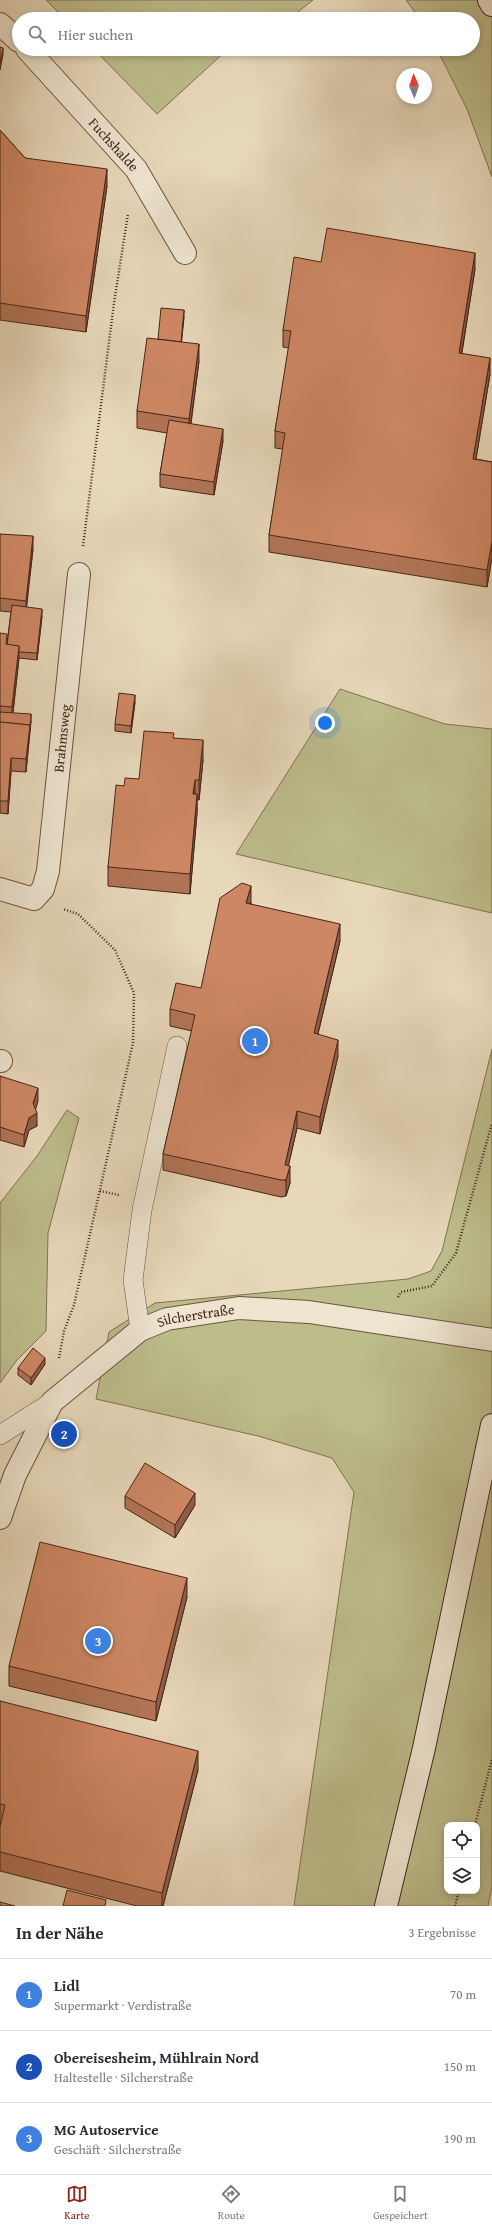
<!DOCTYPE html>
<html lang="de">
<head>
<meta charset="utf-8">
<style>
	:root { --surface:#fff; --page:#f2f2f3; --text:#2b2b33; --muted:#7c7c81; --line:#e1e1e2; --accent:#8f2418 }
	body { margin:0; font-family:"Gentium Book Plus",serif; background:var(--page); color:var(--text) }
	.controls { position:absolute; right:12px; bottom:12px; display:grid; overflow:hidden; border-radius:8px; box-shadow:0 2px 6px #0003 }
	.controls button { width:36px; height:36px; display:grid; place-items:center; padding:0; border:0; border-bottom:1px solid var(--line); background:var(--surface); color:var(--text); font:20px sans-serif }
	.compass { position:absolute; left:396px; top:68px; width:36px; height:36px; border-radius:50%; background:var(--surface); box-shadow:0 2px 6px #0003; rotate:358deg }
	.you { position:absolute; left:325px; top:723px; width:14px; height:14px; margin:-10px; border:3px solid #fff; border-radius:50%; background:#1a73e8; box-shadow:0 0 0 6px #1a73e833 }
	.badge { display:grid; place-items:center; width:26px; height:26px; border-radius:50%; background:var(--accent); color:#fff; font-size:13px; font-weight:700 }
	.pin { position:absolute; translate:-50% -50%; border:2px solid #fff; box-shadow:0 1px 4px #0006 }
	.list { margin:0; padding:0; list-style:none }
	h2 { display:flex; justify-content:space-between; align-items:center; height:52px; margin:0; padding:0 16px; font-size:17px }
	h2 small { font-size:13px; font-weight:400; color:var(--muted) }
	.list li { display:grid; grid-template-columns:26px 1fr auto; gap:12px; align-items:center; box-sizing:border-box; height:72px; padding:0 16px; border-top:1px solid var(--line) }
	.list b { display:block; font-size:15px; white-space:nowrap }
	.list p { margin:0; font-size:13px; white-space:nowrap; color:var(--muted) }
	.list em { font-size:13px; font-style:normal; color:var(--muted) }
	.icon { flex:none; width:22px; height:22px; fill:none; stroke:currentColor; stroke-width:2; stroke-linecap:round; stroke-linejoin:round }
	.map { position:relative; flex:none; width:492px; height:1906px; overflow:hidden }
	.search { position:absolute; background:var(--surface); box-shadow:0 2px 6px #0003; left:12px; right:12px; top:12px; height:44px; display:flex; align-items:center; gap:10px; box-sizing:border-box; padding:0 14px; border-radius:22px; color:var(--muted); font-size:15px }
	.sheet { height:268px; background:var(--surface) }
	nav { display:flex; justify-content:space-around; align-items:center; box-sizing:border-box; height:56px; border-top:1px solid var(--line); background:var(--surface); font-size:11px; color:var(--muted) }
	nav a { display:grid; justify-items:center; gap:2px }
	nav .on { color:var(--accent) }
	.map>svg:first-child { display:block }
	.green { fill:#bdbc8b; stroke:#827152; fill-rule:evenodd }
	.lines { fill:none; stroke-linecap:round; stroke-linejoin:round }
	.service-casing { stroke:#6f5241; stroke-width:20 }
	.minor-casing { stroke:#6f5241; stroke-width:24 }
	.secondary-casing { stroke:#472619; stroke-width:24 }
	.path { stroke:#472619; stroke-width:2.5; stroke-dasharray:1 2; stroke-linecap:butt }
	.service { stroke:#efe6d2; stroke-width:19 }
	.minor { stroke:#efe6d2; stroke-width:22 }
	.secondary { stroke:#efe6d2; stroke-width:22 }
	.wall { fill:#b17456; stroke:#472619 }
	.shaded-wall { fill:#905e46; stroke:#472619 }
	.building { fill:#ce8764; stroke:#472619 }
	.labels { text-anchor:middle; dominant-baseline:central; stroke-width:3; stroke-linejoin:round; paint-order:stroke }
	.street-label { font-size:14px; fill:#472619; stroke:#efe6d2 }
</style>
</head>
<body>
<div class="map">
<svg width="492" height="1906" viewBox="0 0 492 1906">
	<rect width="100%" height="100%" fill="#e7d8ba"/>
	<filter id="stains"><feTurbulence type="fractalNoise" baseFrequency=".005" numOctaves="4"/><feColorMatrix values="0 0 0 0 .2 0 0 0 0 .09 0 0 0 0 .02 0 0 0 .5 -.17"/></filter>
	<radialGradient id="worn" r=".72"><stop offset=".6" stop-color="#630" stop-opacity="0"/><stop offset="1" stop-color="#630" stop-opacity=".3"/></radialGradient>
	<!-- green -->
	<g class="green">
		<path d="M46 0H313L289 19H65Z"/>
		<path d="M406 0H492V177L467 109 437 49H473V19H420Z"/>
		<path d="M94 49H228L157 114Z"/>
		<path d="M340 689 445 724 492 729V913L236 854Z"/>
		<path d="M492 1049V1887L488 1906H294L354 1492 332 1458 258 1436 96 1399 109 1332 155 1303 408 1279 431 1271 442 1251ZM447 1825H477V1891H447Z"/>
		<path d="M67 1110 79 1118 48 1233 46 1331 17 1360 0 1383V1203L37 1156Z"/>
	</g>
	<g class="lines">
		<defs>
			<g id="service">
				<path d="M140 1330 133 1280 142 1210 177 1046"/>
				<path d="M0 1435 52 1402"/>
			</g>
			<g id="minor">
				<path d="M0 24 19 41"/>
				<path id="s1" d="M27 49 136 169 185 253"/>
				<path id="s2" d="M0 889 34 899 43 889 48 871 79 574"/>
				<path d="M0 1061H1"/>
				<path id="s3" d="M0 1518 15 1475 52 1402 140 1330 167 1319 239 1308 309 1312 492 1340"/>
			</g>
			<g id="secondary">
				<path d="M489 0 492 5"/>
				<path d="M386 1906 424 1748 492 1425"/>
			</g>
		</defs>
		<!-- service casing -->
		<use href="#service" class="service-casing"/>
		<!-- minor casing -->
		<use href="#minor" class="minor-casing"/>
		<!-- secondary casing -->
		<use href="#secondary" class="secondary-casing"/>
		<!-- path -->
		<g class="path">
			<path d="M83 546 114 303 128 214"/>
			<path d="M100 1191 119 1195"/>
			<path d="M398 1297 401 1292 432 1286 456 1253 492 1123"/>
			<path d="M59 1358 64 1331 74 1305 133 1043 134 993 115 950 78 914 63 909"/>
			<path d="M475 1825 492 1759"/>
			<path d="M455 1906 459 1891"/>
		</g>
		<!-- service -->
		<use href="#service" class="service"/>
		<!-- minor -->
		<use href="#minor" class="minor"/>
		<!-- secondary -->
		<use href="#secondary" class="secondary"/>
	</g>
	<!-- wall -->
	<g class="wall">
		<path d="M0 130 25 158 107 186 86 332 0 320Z"/>
		<path d="M321 262 475 269 462 353 490 374 476 459 492 462V557L487 587 269 552V535L283 449 275 448V431L289 348 283 347V330Z"/>
		<path d="M184 317 181 342 199 361 191 424 223 441 214 495 160 487V474L167 433 137 428V411L158 339Z"/>
		<path d="M0 534 33 549 26 607 42 616 37 660 19 658 13 713 31 721 26 772 11 771 8 814 0 813V633L7 643 11 612 0 611Z"/>
		<path d="M135 702 131 733 115 731V724Z"/>
		<path d="M174 738 203 760 199 800H197V813L190 894 108 886V867L124 786 139 779Z"/>
		<path d="M251 902V904L340 941 318 1034 338 1056 320 1134 297 1128 288 1166 290 1183 286 1196 281 1197 163 1170V1154L192 1031 170 1026V1009L201 988Z"/>
		<path d="M0 1076 38 1101 35 1109 37 1126 29 1130 24 1147 0 1140Z"/>
		<path d="M45 1364 31 1385 18 1375V1368Z"/>
		<path d="M125 1496 195 1505 175 1538 125 1508Z"/>
		<path d="M187 1597 156 1721 9 1686V1666Z"/>
		<path d="M0 1701 198 1770 163 1906H137L0 1871V1827L1 1823H0Z"/>
	</g>
	<!-- shaded-wall -->
	<g class="shaded-wall">
		<path d="M3 48V55L0 70V63Z"/>
		<path d="M107 169V186L86 332V316Z"/>
		<path d="M475 253V269L459 369V353Z"/>
		<path d="M184 310V317L180 358V351Z"/>
		<path d="M199 344V361L189 436V419Z"/>
		<path d="M490 358V374L473 476V459Z"/>
		<path d="M223 429V441L214 495V482Z"/>
		<path d="M33 536V549L26 613V601Z"/>
		<path d="M492 541V557L487 587V570Z"/>
		<path d="M42 609V616L37 660V653Z"/>
		<path d="M19 646V658L12 720V707Z"/>
		<path d="M135 695V702L131 733V726Z"/>
		<path d="M31 714V721L26 772V759Z"/>
		<path d="M203 740V760L199 800V780Z"/>
		<path d="M11 758V771L8 814V801Z"/>
		<path d="M195 780V799L193 794Z"/>
		<path d="M197 794V813L190 894V874Z"/>
		<path d="M251 886V902L246 919V903Z"/>
		<path d="M340 924V941L314 1050V1033Z"/>
		<path d="M338 1040V1056L320 1134V1117Z"/>
		<path d="M38 1088V1101L34 1115 37 1113V1126L29 1130 24 1147V1135Z"/>
		<path d="M297 1111V1128L285 1181V1165Z"/>
		<path d="M290 1166V1183L286 1196V1180Z"/>
		<path d="M45 1358V1364L31 1385V1378Z"/>
		<path d="M195 1493V1505L175 1538V1525Z"/>
		<path d="M187 1578V1597L156 1721V1702Z"/>
		<path d="M198 1751V1770L163 1906H162V1893Z"/>
	</g>
	<!-- building -->
	<g class="building">
		<path d="M0 47 3 48 0 63Z"/>
		<path d="M0 130 25 158 107 169 86 316 0 303Z"/>
		<path d="M327 228 475 253 459 353 490 358 473 459 492 462V541L487 570 269 535 285 433 275 431 291 331 283 330 294 257 321 262Z"/>
		<path d="M161 308 184 310 181 342 158 339Z"/>
		<path d="M147 338 199 344 189 419 137 411Z"/>
		<path d="M169 420 223 429 214 482 160 474Z"/>
		<path d="M0 534 33 536 26 601 0 598Z"/>
		<path d="M12 605 42 609 37 653 19 652V646L7 645Z"/>
		<path d="M0 633 7 634 6 644 19 646 12 707 0 706Z"/>
		<path d="M119 693 135 695 131 726 115 724Z"/>
		<path d="M0 712 31 714 30 730V725L0 722Z"/>
		<path d="M0 722 30 725 26 759 11 758 8 801H0Z"/>
		<path d="M144 731 174 733 173 738 203 740 199 780H195L193 794H197L190 874 108 867 116 785 124 786 125 778 139 779Z"/>
		<path d="M242 883 251 886 246 903 340 924 314 1033 338 1040 320 1117 297 1111 285 1165 290 1166 286 1180H281L163 1154 195 1015 170 1009 176 983 201 988 220 898Z"/>
		<path d="M0 1076 38 1088 33 1103 37 1113 29 1118 24 1135 0 1127Z"/>
		<path d="M33 1348 45 1358 31 1378 18 1368Z"/>
		<path d="M145 1463 195 1493 175 1525 125 1496Z"/>
		<path d="M40 1542 187 1578 156 1702 9 1666Z"/>
		<path d="M0 1701 198 1751 162 1893 0 1852V1827L5 1805 0 1804Z"/>
		<path d="M67 1890 106 1900 105 1906H63Z"/>
		<path d="M0 1902 15 1906H0Z"/>
	</g>
	<g class="labels">
		<!-- street labels -->
		<g class="street-label">
			<text stroke="none"><textPath href="#s1" startOffset="129">Fuchshalde</textPath></text>
			<text stroke="none"><textPath href="#s2" startOffset="201">Brahmsweg</textPath></text>
			<text stroke="none"><textPath href="#s3" startOffset="299">Silcherstraße</textPath></text>
		</g>
	</g>
	<rect width="100%" height="100%" filter="url(#stains)"/>
	<rect width="100%" height="100%" fill="url(#worn)"/>
</svg>
<div class="controls">
<button><svg class="icon" aria-label="locate" viewBox="0 0 24 24"><circle cx="12" cy="12" r="6"/><path d="M12 2v4M12 18v4M2 12h4M18 12h4"/></svg></button>
<button><svg class="icon" aria-label="layers" viewBox="0 0 24 24"><path d="M12 4l9 5-9 5-9-5zM3 14l9 5 9-5"/></svg></button>
</div>
<svg class="compass" viewBox="-18 -18 36 36"><path d="M0-13l5 13h-10z" fill="#e53935"/><path d="M0 13l5-13h-10z" fill="#7c7c81"/></svg>
<div class="you"></div>
<div class="pin badge" style="left:255px;top:1041px;background:#3f7fe0">1</div>
<div class="pin badge" style="left:64px;top:1434px;background:#1a4fb4">2</div>
<div class="pin badge" style="left:98px;top:1641px;background:#3f7fe0">3</div>
<div class="search"><svg class="icon" aria-label="search" viewBox="0 0 24 24"><circle cx="10" cy="10" r="6"/><path d="M15 15l6 6"/></svg>Hier suchen</div>
</div>
<section class="sheet">
<h2>In der Nähe<small>3 Ergebnisse</small></h2>
<ul class="list">
<li><span class="badge" style="background:#3f7fe0">1</span><div><b>Lidl</b><p>Supermarkt · Verdistraße</p></div><em>70 m</em></li>
<li><span class="badge" style="background:#1a4fb4">2</span><div><b>Obereisesheim, Mühlrain Nord</b><p>Haltestelle · Silcherstraße</p></div><em>150 m</em></li>
<li><span class="badge" style="background:#3f7fe0">3</span><div><b>MG Autoservice</b><p>Geschäft · Silcherstraße</p></div><em>190 m</em></li>
</ul>
</section>
<nav>
<a class="on"><svg class="icon" aria-label="map" viewBox="0 0 24 24"><path d="M3 6l6-2 6 2 6-2v14l-6 2-6-2-6 2zM9 4v14M15 6v14"/></svg>Karte</a>
<a><svg class="icon" aria-label="directions" viewBox="0 0 24 24"><path d="M12 3l9 9-9 9-9-9zM9 14v-3h6M13 9l2 2-2 2"/></svg>Route</a>
<a><svg class="icon" aria-label="saved" viewBox="0 0 24 24"><path d="M7 4h10v16l-5-4-5 4z"/></svg>Gespeichert</a>
</nav>
</body>
</html>
